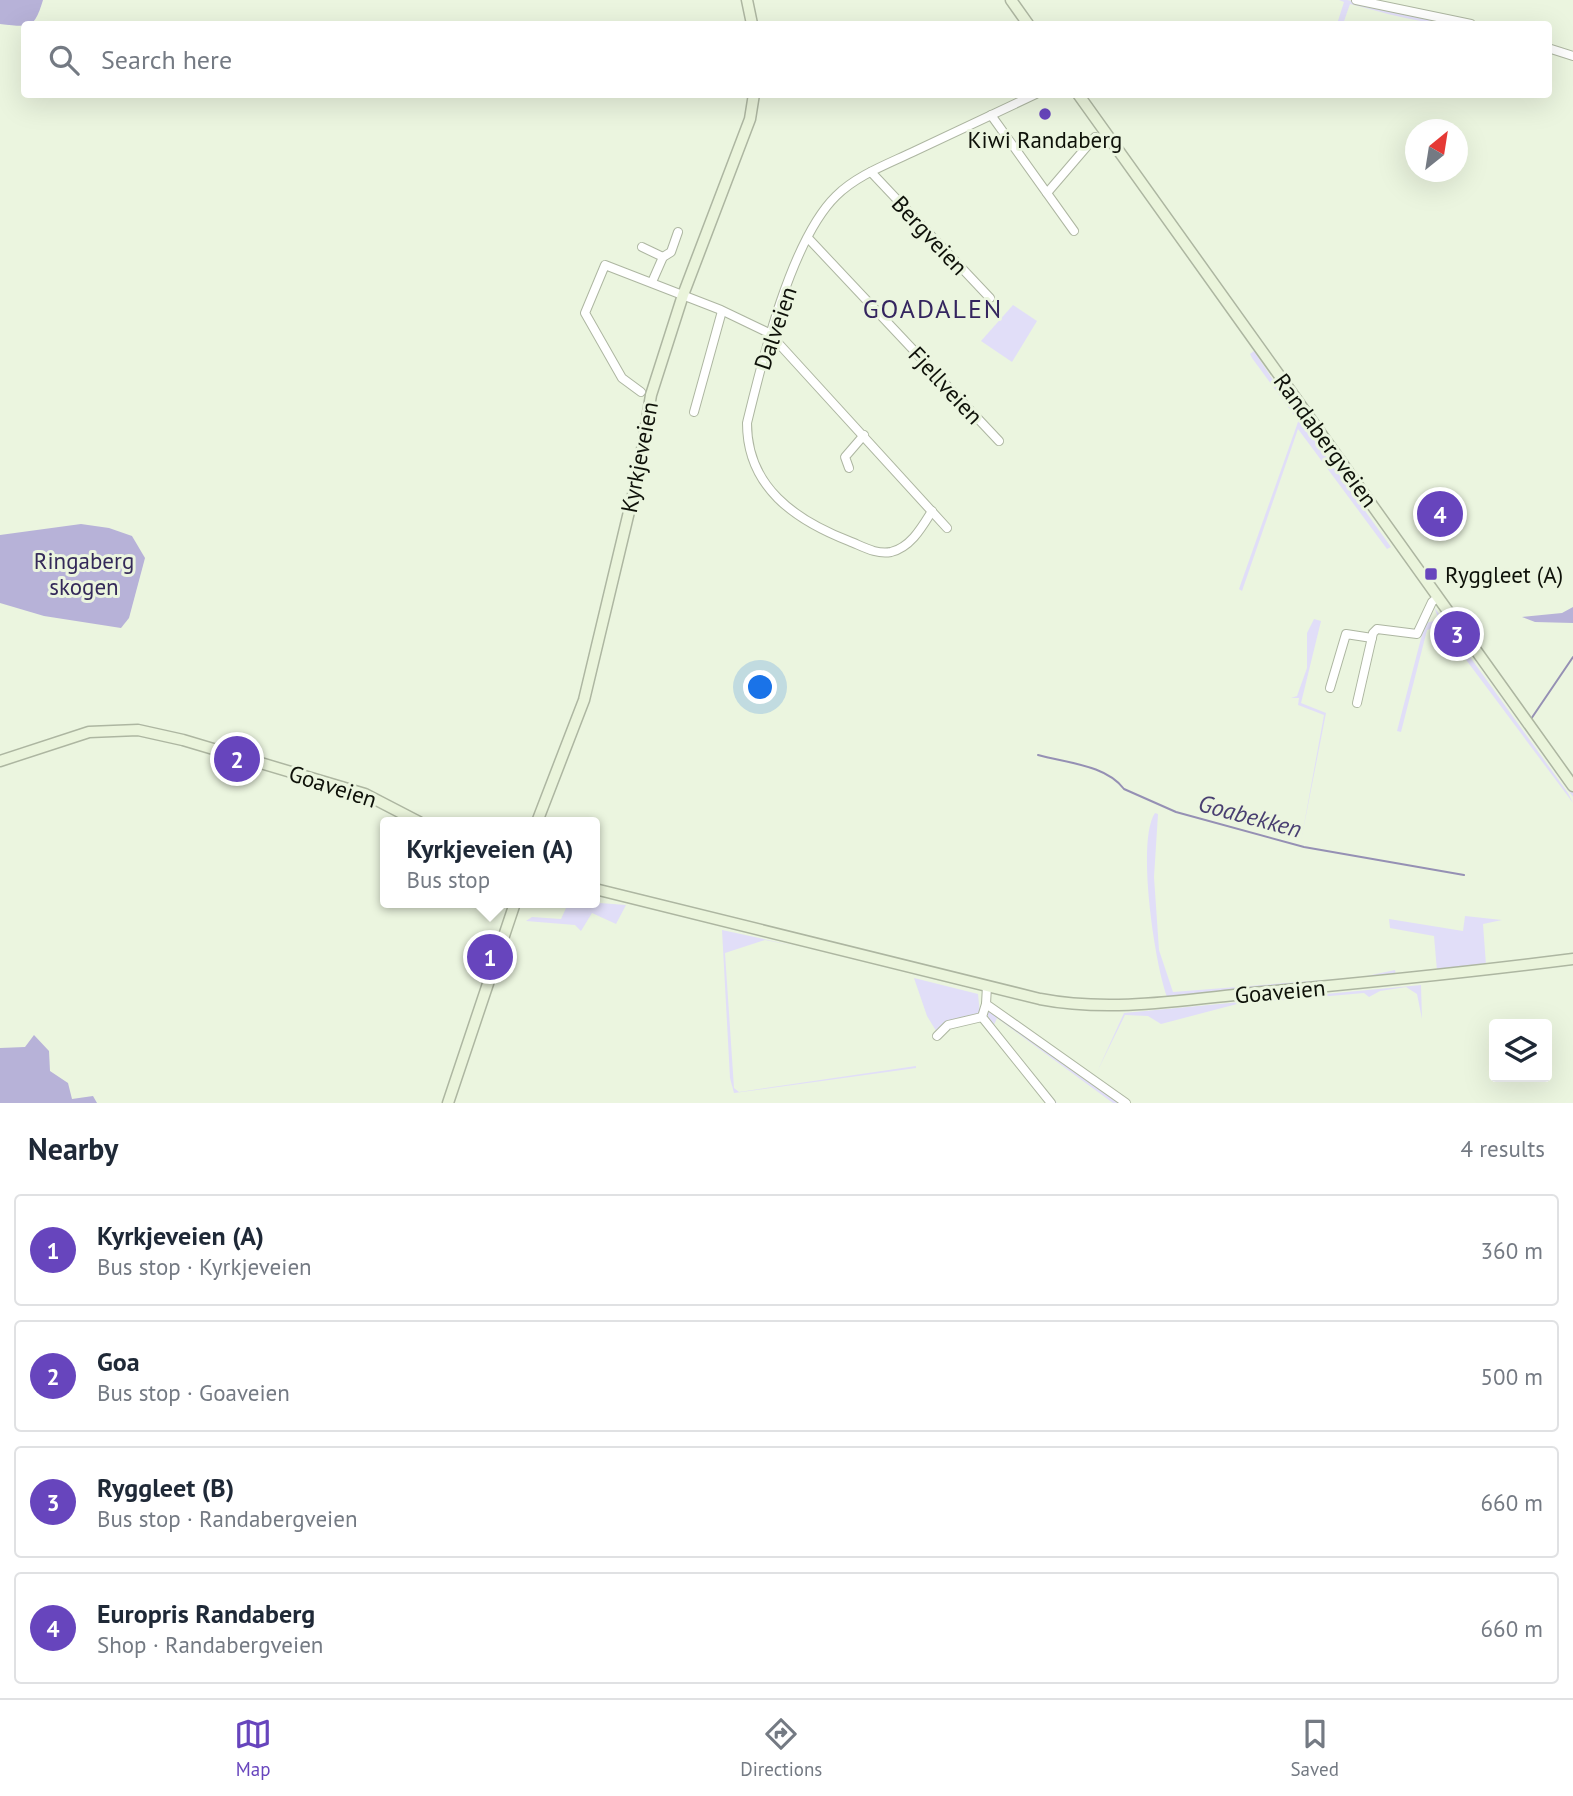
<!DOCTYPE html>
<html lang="en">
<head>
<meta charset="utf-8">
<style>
	:root { --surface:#fff; --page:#f6f6f7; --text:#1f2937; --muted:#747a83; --line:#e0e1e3; --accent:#6745bd }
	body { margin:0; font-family:"PT Sans",sans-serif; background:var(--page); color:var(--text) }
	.controls { position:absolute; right:21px; bottom:21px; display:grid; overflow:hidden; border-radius:7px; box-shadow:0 7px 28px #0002 }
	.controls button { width:63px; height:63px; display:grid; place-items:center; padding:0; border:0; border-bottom:2px solid var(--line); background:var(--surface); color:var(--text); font:35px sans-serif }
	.compass { position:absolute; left:1405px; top:119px; width:63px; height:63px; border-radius:50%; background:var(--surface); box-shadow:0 7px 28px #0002; rotate:30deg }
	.you { position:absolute; left:761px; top:688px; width:24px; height:24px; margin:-18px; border:5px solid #fff; border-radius:50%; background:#1a73e8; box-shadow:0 0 0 10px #1a73e833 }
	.badge { display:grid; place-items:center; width:46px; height:46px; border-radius:50%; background:var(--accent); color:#fff; font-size:23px; font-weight:700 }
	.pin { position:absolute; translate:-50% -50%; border:4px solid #fff; box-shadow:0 2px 7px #0006 }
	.popup { position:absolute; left:380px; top:817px; width:220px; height:91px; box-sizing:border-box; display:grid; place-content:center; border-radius:7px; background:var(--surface); filter:drop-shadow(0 2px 5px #0005); font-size:23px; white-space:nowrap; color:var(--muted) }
	.popup b { font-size:26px; color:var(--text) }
	.popup::after { content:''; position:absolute; left:50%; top:100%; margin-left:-14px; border:14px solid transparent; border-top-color:var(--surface) }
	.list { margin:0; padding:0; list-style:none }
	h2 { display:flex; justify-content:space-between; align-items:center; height:91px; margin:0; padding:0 28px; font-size:30px }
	h2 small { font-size:23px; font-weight:400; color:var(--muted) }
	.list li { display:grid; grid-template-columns:46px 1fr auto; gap:21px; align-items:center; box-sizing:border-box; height:112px; margin:0 14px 14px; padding:0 14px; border:2px solid var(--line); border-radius:7px }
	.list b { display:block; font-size:26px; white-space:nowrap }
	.list p { margin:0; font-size:23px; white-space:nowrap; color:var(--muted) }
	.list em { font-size:23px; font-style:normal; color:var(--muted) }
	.icon { flex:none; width:38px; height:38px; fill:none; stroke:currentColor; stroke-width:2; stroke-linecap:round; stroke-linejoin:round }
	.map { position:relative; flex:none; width:1573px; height:1103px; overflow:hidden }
	.search { position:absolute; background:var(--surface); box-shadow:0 7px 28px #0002; left:21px; right:21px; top:21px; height:77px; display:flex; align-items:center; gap:18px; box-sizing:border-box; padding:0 24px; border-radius:7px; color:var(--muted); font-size:26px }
	.sheet { height:595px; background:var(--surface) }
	nav { display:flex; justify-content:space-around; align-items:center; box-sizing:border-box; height:98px; border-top:2px solid var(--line); background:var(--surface); font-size:19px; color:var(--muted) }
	nav a { display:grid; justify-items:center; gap:4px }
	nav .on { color:var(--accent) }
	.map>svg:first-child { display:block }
	.green { fill:#e1def8 }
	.forest { fill:#b7b2d8 }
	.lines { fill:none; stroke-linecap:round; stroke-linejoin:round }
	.stream { stroke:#9590b4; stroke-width:2 }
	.street-casing { stroke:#adb6a1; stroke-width:10 }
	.secondary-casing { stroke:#adb6a1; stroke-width:13 }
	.street { stroke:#fff; stroke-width:8 }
	.secondary { stroke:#eaf4db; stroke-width:10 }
	.poi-dot { fill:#6745bd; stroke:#ebf5df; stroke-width:2.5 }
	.labels { text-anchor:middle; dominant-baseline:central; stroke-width:6; stroke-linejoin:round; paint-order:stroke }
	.poi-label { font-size:23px; fill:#0e1109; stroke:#ebf5df }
	.street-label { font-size:23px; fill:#0e1109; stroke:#ebf5df }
	.park-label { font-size:23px; fill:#342959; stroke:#ebf5df }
	.water-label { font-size:24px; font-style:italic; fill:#493f71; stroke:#ebf5df }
	.quarter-label { font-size:26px; letter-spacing:2px; fill:#34255f; stroke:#ebf5df }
</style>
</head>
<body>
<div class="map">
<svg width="1573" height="1103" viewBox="0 0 1573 1103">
	<rect width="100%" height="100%" fill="#ebf5df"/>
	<!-- green -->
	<g class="green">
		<path d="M1339 0H1347L1460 24C1422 25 1386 13 1350 4L1343 24H1337L1344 2Z"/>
		<path d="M1013 305 1037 321 1012 362 981 341Z"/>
		<path d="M1254 351 1295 413 1294 415 1252 358 1250 354Z"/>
		<path d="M1299 419 1391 547 1387 549 1298 429 1242 591 1239 589Z"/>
		<path d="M1434 607 1568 793 1573 803 1446 633 1436 627 1427 630 1401 732 1397 731 1425 623 1439 620Z"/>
		<path d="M1314 619 1321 621 1301 703 1326 713 1301 841 1324 715 1298 705 1299 698H1291L1297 696 1307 668V633Z"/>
		<path d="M1458 636 1468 645 1561 774 1573 791V797Z"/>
		<path d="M1155 813 1158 814 1154 877 1159 950 1173 992 1362 977 1395 970 1396 975 1167 997C1155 965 1136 841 1155 813Z"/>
		<path d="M600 903 626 905 616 924 592 913 581 931 575 925 526 921 532 917 561 919 566 908Z"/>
		<path d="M1465 916 1502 920 1483 924 1486 965 1437 971 1434 936 1390 928 1389 919 1463 931Z"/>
		<path d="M722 930 796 946 765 940 725 953 734 1088 739 1092 916 1066V1068L734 1093 730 1078Z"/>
		<path d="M914 978 978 994 980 1014 938 1034 927 1016Z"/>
		<path d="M1421 985 1422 1019 1417 994 1406 987 1380 991 1369 997 1364 993 1237 1004 1161 1024 1148 1016 1125 1015 1097 1072 1124 1013Z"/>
		<path d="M988 1010 1126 1103H1113L997 1018 994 1025 1057 1103H1051L988 1025Z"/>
	</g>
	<!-- forest -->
	<g class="forest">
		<path d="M0 0H43C34 30 30 27 0 24Z"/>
		<path d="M81 524 109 528 132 536 145 558 129 618 121 628 44 616 0 603V535Z"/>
		<path d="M1573 607V623L1535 622 1522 617 1562 613Z"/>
		<path d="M34 1035 49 1051 50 1071 68 1083 72 1099 93 1096 97 1103H0V1048L25 1047Z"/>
	</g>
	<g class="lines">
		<!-- stream -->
		<g class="stream">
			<path d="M1531 719 1573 657"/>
			<path d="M1038 755C1067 763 1106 765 1124 789L1176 812 1304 847 1464 875"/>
		</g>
		<defs>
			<g id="street">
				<path d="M1356 0 1471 24"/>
				<path d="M1548 48 1573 56"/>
				<path d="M991 115 1074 231"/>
				<path d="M871 172 990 298"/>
				<path d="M1047 193 1095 137"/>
				<path d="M808 238 999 441"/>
				<path d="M642 247 663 257"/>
				<path d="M652 282 663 257 671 252 678 232"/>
				<path d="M641 392 622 378 585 313 605 265 721 310 769 333 947 528"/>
				<path d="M694 412 722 311"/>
				<path d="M849 468 845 457 864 435"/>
				<path d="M932 511C922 527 911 547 891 552 876 555 862 546 849 541 795 520 747 487 747 423 762 361 791 240 836 196 857 175 888 164 915 151 955 132 995 113 1036 94"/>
				<path d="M1330 688 1346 634 1372 638"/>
				<path d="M1357 703 1373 633 1377 629 1417 634 1432 602 1438 597"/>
				<path d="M987 986 986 1004 1126 1103"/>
				<path d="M986 1004 982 1017 1051 1103"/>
				<path d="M937 1036 948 1025 982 1017"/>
			</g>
			<g id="secondary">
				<path d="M747 0 752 24"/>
				<path d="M1011 0 1028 24"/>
				<path d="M1078 94 1573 786"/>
				<path d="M0 761 89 732 138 730 183 740 365 794 419 822"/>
				<path d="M537 822 584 700 638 474 651 395 683 295 750 119 754 94"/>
				<path d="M595 889 1040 999C1107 1012 1177 1001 1243 994 1353 984 1463 973 1573 959"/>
				<path d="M448 1103 515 903"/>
			</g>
		</defs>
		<!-- street casing -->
		<use href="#street" class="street-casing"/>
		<!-- secondary casing -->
		<use href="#secondary" class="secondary-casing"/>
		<!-- street -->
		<use href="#street" class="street"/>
		<!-- secondary -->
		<use href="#secondary" class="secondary"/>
	</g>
	<!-- markers -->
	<g class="poi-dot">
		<circle cx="1045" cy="114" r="7"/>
		<rect x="1424" y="567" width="14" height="14" rx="3.5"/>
	</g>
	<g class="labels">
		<!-- poi labels -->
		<g class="poi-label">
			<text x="1045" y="139">Kiwi Randaberg</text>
			<text x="1445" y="574" text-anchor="start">Ryggleet (A)</text>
		</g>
		<!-- street labels -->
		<g class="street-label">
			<text transform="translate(930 235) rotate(47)">Bergveien</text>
			<text transform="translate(775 328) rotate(-71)">Dalveien</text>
			<text transform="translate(946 385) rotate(47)">Fjellveien</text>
			<text transform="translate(1326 440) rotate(54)">Randabergveien</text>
			<text transform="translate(639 457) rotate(-79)">Kyrkjeveien</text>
			<text transform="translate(333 786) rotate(18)">Goaveien</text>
			<text transform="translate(1280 991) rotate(-5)">Goaveien</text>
		</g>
		<!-- park labels -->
		<g class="park-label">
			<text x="84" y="560">Ringaberg<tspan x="84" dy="26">skogen</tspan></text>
		</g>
		<!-- water labels -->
		<g class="water-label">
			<text transform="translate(1250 816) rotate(15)">Goabekken</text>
		</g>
		<!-- quarter labels -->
		<g class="quarter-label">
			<text x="933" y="308">GOADALEN</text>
		</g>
	</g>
</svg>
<div class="controls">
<button><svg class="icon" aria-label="layers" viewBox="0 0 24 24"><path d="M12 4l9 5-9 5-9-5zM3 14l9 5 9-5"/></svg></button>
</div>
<svg class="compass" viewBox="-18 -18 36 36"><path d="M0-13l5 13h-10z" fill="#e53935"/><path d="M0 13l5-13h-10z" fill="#747a83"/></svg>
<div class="you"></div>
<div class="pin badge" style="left:490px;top:957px">1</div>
<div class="popup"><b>Kyrkjeveien (A)</b>Bus stop</div>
<div class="pin badge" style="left:237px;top:759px">2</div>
<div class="pin badge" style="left:1457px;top:634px">3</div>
<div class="pin badge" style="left:1440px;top:514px">4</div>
<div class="search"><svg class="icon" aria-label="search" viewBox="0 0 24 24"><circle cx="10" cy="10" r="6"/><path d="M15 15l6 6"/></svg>Search here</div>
</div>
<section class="sheet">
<h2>Nearby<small>4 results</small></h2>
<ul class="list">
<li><span class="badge">1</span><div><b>Kyrkjeveien (A)</b><p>Bus stop · Kyrkjeveien</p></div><em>360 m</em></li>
<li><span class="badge">2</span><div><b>Goa</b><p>Bus stop · Goaveien</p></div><em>500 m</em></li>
<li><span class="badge">3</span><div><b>Ryggleet (B)</b><p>Bus stop · Randabergveien</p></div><em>660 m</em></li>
<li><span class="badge">4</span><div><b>Europris Randaberg</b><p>Shop · Randabergveien</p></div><em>660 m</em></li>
</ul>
</section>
<nav>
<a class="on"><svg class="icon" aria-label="map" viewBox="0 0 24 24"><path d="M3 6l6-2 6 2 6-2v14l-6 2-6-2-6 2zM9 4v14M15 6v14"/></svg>Map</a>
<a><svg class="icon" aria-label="directions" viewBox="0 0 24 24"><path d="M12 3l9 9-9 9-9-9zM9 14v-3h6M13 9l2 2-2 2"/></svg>Directions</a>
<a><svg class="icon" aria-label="saved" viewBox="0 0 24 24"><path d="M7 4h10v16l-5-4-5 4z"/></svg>Saved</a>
</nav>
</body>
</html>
